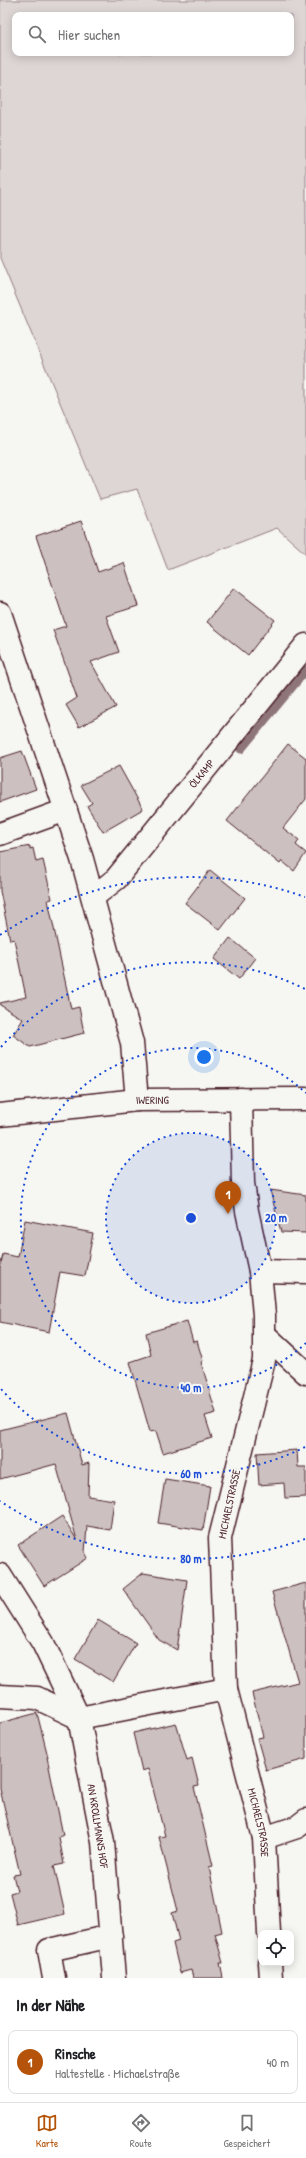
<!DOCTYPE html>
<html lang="de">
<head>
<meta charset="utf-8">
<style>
	:root { --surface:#fff; --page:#f6f6f6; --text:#202124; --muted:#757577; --line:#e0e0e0; --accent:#b45309 }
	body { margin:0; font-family:"Patrick Hand",sans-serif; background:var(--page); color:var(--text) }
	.controls { position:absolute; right:12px; bottom:12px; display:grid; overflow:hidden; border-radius:8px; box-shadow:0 2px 10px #0003 }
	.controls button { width:36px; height:36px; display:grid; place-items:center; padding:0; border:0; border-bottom:1px solid var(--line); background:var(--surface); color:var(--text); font:20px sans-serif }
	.you { position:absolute; left:204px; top:1057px; width:14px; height:14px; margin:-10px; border:3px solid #fff; border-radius:50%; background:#1a73e8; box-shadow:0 0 0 6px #1a73e833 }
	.badge { display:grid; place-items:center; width:26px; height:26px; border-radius:50%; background:var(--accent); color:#fff; font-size:13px; font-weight:700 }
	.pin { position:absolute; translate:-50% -33px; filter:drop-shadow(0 1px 2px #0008) }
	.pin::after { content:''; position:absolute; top:21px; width:14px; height:12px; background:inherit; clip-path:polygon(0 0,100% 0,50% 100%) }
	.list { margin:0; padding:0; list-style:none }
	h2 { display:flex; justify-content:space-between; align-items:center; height:52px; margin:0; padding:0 16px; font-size:17px }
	h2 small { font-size:13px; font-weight:400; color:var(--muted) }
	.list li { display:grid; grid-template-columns:26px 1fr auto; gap:12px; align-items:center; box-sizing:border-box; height:64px; margin:0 8px 8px; padding:0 8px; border:1px solid var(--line); border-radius:8px }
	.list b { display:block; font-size:15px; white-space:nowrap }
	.list p { margin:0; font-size:13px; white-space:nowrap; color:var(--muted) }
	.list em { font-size:13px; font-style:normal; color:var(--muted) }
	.icon { flex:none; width:22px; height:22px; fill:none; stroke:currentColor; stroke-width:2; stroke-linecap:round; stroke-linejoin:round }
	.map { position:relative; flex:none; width:306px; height:1978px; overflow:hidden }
	.search { position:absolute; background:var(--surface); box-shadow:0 2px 10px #0003; left:12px; right:12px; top:12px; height:44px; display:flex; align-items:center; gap:10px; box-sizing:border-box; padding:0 14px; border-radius:8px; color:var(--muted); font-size:15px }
	.sheet { height:124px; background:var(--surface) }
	nav { display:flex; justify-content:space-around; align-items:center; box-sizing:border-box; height:56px; border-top:1px solid var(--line); background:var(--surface); font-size:11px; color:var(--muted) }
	nav a { display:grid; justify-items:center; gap:2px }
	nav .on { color:var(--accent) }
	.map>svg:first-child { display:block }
	.grass { fill:#ddd6d5; stroke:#947a80; fill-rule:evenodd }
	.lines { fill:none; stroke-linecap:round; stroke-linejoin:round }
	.stream { stroke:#8e747a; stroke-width:9 }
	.building { fill:#ccc1c0; stroke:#4a1f2b }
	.minor-casing { stroke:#4a1f2b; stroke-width:25 }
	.minor { stroke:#f6f6f2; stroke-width:22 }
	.ring { fill:none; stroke:#1d4ed8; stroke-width:2; stroke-dasharray:2 4 }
	.labels { text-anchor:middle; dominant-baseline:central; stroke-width:4; stroke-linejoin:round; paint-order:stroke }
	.street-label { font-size:11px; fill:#4a1f2b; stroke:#f6f6f2 }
	.centre { fill:#1d4ed8; stroke:#f6f6f2; stroke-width:2 }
	.ring-label { font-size:12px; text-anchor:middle; font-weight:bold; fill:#1d4ed8; stroke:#f6f6f2; stroke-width:4; stroke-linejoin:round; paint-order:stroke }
</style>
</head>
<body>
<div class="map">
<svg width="306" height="1978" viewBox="0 0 306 1978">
	<rect width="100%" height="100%" fill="#f6f6f2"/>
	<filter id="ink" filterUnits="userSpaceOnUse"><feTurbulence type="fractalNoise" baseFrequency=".025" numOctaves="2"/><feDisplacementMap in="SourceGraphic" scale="8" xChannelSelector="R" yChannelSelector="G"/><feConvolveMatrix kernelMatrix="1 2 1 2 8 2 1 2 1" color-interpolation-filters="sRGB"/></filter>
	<g filter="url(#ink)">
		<!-- grass -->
		<path class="grass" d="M0 0H306V554L277 528 168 570 137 489 100 499 0 258ZM15 15H291V53H15Z"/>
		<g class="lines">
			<!-- stream -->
			<path class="stream" d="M241 749 306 670"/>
		</g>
		<!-- building -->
		<g class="building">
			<path d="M81 521 98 572 124 563 138 606 106 616 119 652 91 662 116 707 79 727 66 705 77 698 53 630 66 626 36 536Z"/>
			<path d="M234 588 275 620 248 655 207 622Z"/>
			<path d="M288 744 306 758V799L283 828 299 840 296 845 306 853 294 871 282 861 280 864 227 821Z"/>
			<path d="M22 751 36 789 0 802V758Z"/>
			<path d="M119 766 143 809 103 832 87 806 92 803 81 785Z"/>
			<path d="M30 846V849L33 848 36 862 43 860 52 899 48 900 71 1009 79 1007 84 1033 30 1047 13 1035 23 1019 0 1005V1003L26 997 14 939 10 940 0 891V852Z"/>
			<path d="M210 870 245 898 220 930 185 903Z"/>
			<path d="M230 938 255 958 239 979 214 959Z"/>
			<path d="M270 1190 306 1195V1233L281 1232Z"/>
			<path d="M25 1220 93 1233 85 1276 60 1272 49 1332 0 1322V1268L3 1254 18 1257Z"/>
			<path d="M187 1321 193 1342 197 1341 203 1361 201 1362 216 1413 205 1416 212 1438 163 1453 156 1431 150 1432 130 1362 151 1355 146 1333Z"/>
			<path d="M68 1413 82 1465 89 1463 88 1496 114 1500 110 1530 87 1526 85 1552 88 1558 44 1586 18 1545 62 1516 77 1540 56 1464 0 1479V1430Z"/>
			<path d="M297 1450 298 1467H306V1497L285 1498 284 1483 259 1485 257 1453Z"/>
			<path d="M165 1479 210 1486 203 1530 158 1523Z"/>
			<path d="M143 1573 187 1580 177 1650 159 1640 123 1589Z"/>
			<path d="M306 1583V1759L266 1770 257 1738 263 1737 252 1693 298 1682 272 1592Z"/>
			<path d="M98 1620 136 1643 113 1682 75 1659Z"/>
			<path d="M37 1713 48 1757H47L63 1835 59 1837 64 1864 54 1866 65 1914 18 1925 10 1893 17 1891 13 1875 20 1874 0 1789V1723Z"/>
			<path d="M176 1723 187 1760 192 1758 199 1786 194 1787 213 1866 209 1867 222 1932 215 1934 223 1963H220L223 1978H193L191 1970 180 1973 173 1943 179 1941 172 1913 178 1911 159 1837 165 1836 148 1769 142 1771 133 1733Z"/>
		</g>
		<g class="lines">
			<defs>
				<g id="minor">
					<path d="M0 613 82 859 132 1043 137 1100"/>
					<path d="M0 834 66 810"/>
					<path id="s1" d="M93 897 116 879 306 645"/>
					<path id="s2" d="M241 1099 243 1183 247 1211 260 1271 264 1315V1360L220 1538 226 1689 264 1838 269 1933"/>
					<path id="s3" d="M0 1115 137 1100 306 1099"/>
					<path d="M260 1271 306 1272"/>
					<path d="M265 1335 306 1373"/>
					<path d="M0 1575 43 1643 79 1718"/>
					<path d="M0 1696 37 1698 79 1718"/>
					<path d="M264 1838 297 1827 306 1820"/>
					<path d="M270 1963 271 1978"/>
					<path d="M54 1978 49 1950 111 1936"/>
					<path d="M114 1978 103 1842 79 1718 226 1689"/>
				</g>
			</defs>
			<!-- minor casing -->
			<use href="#minor" class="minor-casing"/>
			<!-- minor -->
			<use href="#minor" class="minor"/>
		</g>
	</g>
	<!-- distance rings -->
	<circle cx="191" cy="1218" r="85" fill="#1d4ed8" fill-opacity=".12"/>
	<g class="ring">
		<circle cx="191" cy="1218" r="85"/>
		<path d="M306 1343A170 170 0 1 1 306 1093"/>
		<path d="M305 1447A256 256 0 0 1 1 1389M1 1047A256 256 0 0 1 305 989"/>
		<path d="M305 1539A341 341 0 0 1 0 1501M0 935A341 341 0 0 1 305 897"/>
	</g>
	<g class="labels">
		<!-- street labels -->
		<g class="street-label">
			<text stroke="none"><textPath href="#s1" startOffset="165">ÖLKAMP</textPath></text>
			<text stroke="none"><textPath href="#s3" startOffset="153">IWERING</textPath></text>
			<text transform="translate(229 1504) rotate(-78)">MICHAELSTRASSE</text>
			<text stroke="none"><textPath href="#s2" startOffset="735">MICHAELSTRASSE</textPath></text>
			<text transform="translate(98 1826) rotate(81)">AN KROLLMANNS HOF</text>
		</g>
	</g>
	<circle cx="191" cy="1218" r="6" class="centre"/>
	<g class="ring-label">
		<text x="276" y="1222">20 m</text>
		<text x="191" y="1392">40 m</text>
		<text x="191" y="1478">60 m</text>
		<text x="191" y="1563">80 m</text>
	</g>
</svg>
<div class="controls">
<button><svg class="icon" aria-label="locate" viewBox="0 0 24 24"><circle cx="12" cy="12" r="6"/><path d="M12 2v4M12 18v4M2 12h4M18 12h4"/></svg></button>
</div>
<div class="you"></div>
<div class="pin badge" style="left:228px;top:1214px">1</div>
<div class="search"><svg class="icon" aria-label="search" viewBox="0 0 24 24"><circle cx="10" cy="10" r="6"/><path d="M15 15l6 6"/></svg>Hier suchen</div>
</div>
<section class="sheet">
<h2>In der Nähe<small></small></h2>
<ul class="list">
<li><span class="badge">1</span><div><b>Rinsche</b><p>Haltestelle · Michaelstraße</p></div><em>40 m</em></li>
</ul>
</section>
<nav>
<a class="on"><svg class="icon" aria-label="map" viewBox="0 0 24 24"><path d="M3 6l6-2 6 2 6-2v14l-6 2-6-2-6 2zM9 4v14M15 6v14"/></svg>Karte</a>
<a><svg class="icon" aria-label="directions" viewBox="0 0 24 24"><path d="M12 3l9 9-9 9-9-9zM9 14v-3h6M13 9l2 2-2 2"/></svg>Route</a>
<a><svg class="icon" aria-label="saved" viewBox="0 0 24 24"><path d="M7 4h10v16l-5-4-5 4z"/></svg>Gespeichert</a>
</nav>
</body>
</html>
